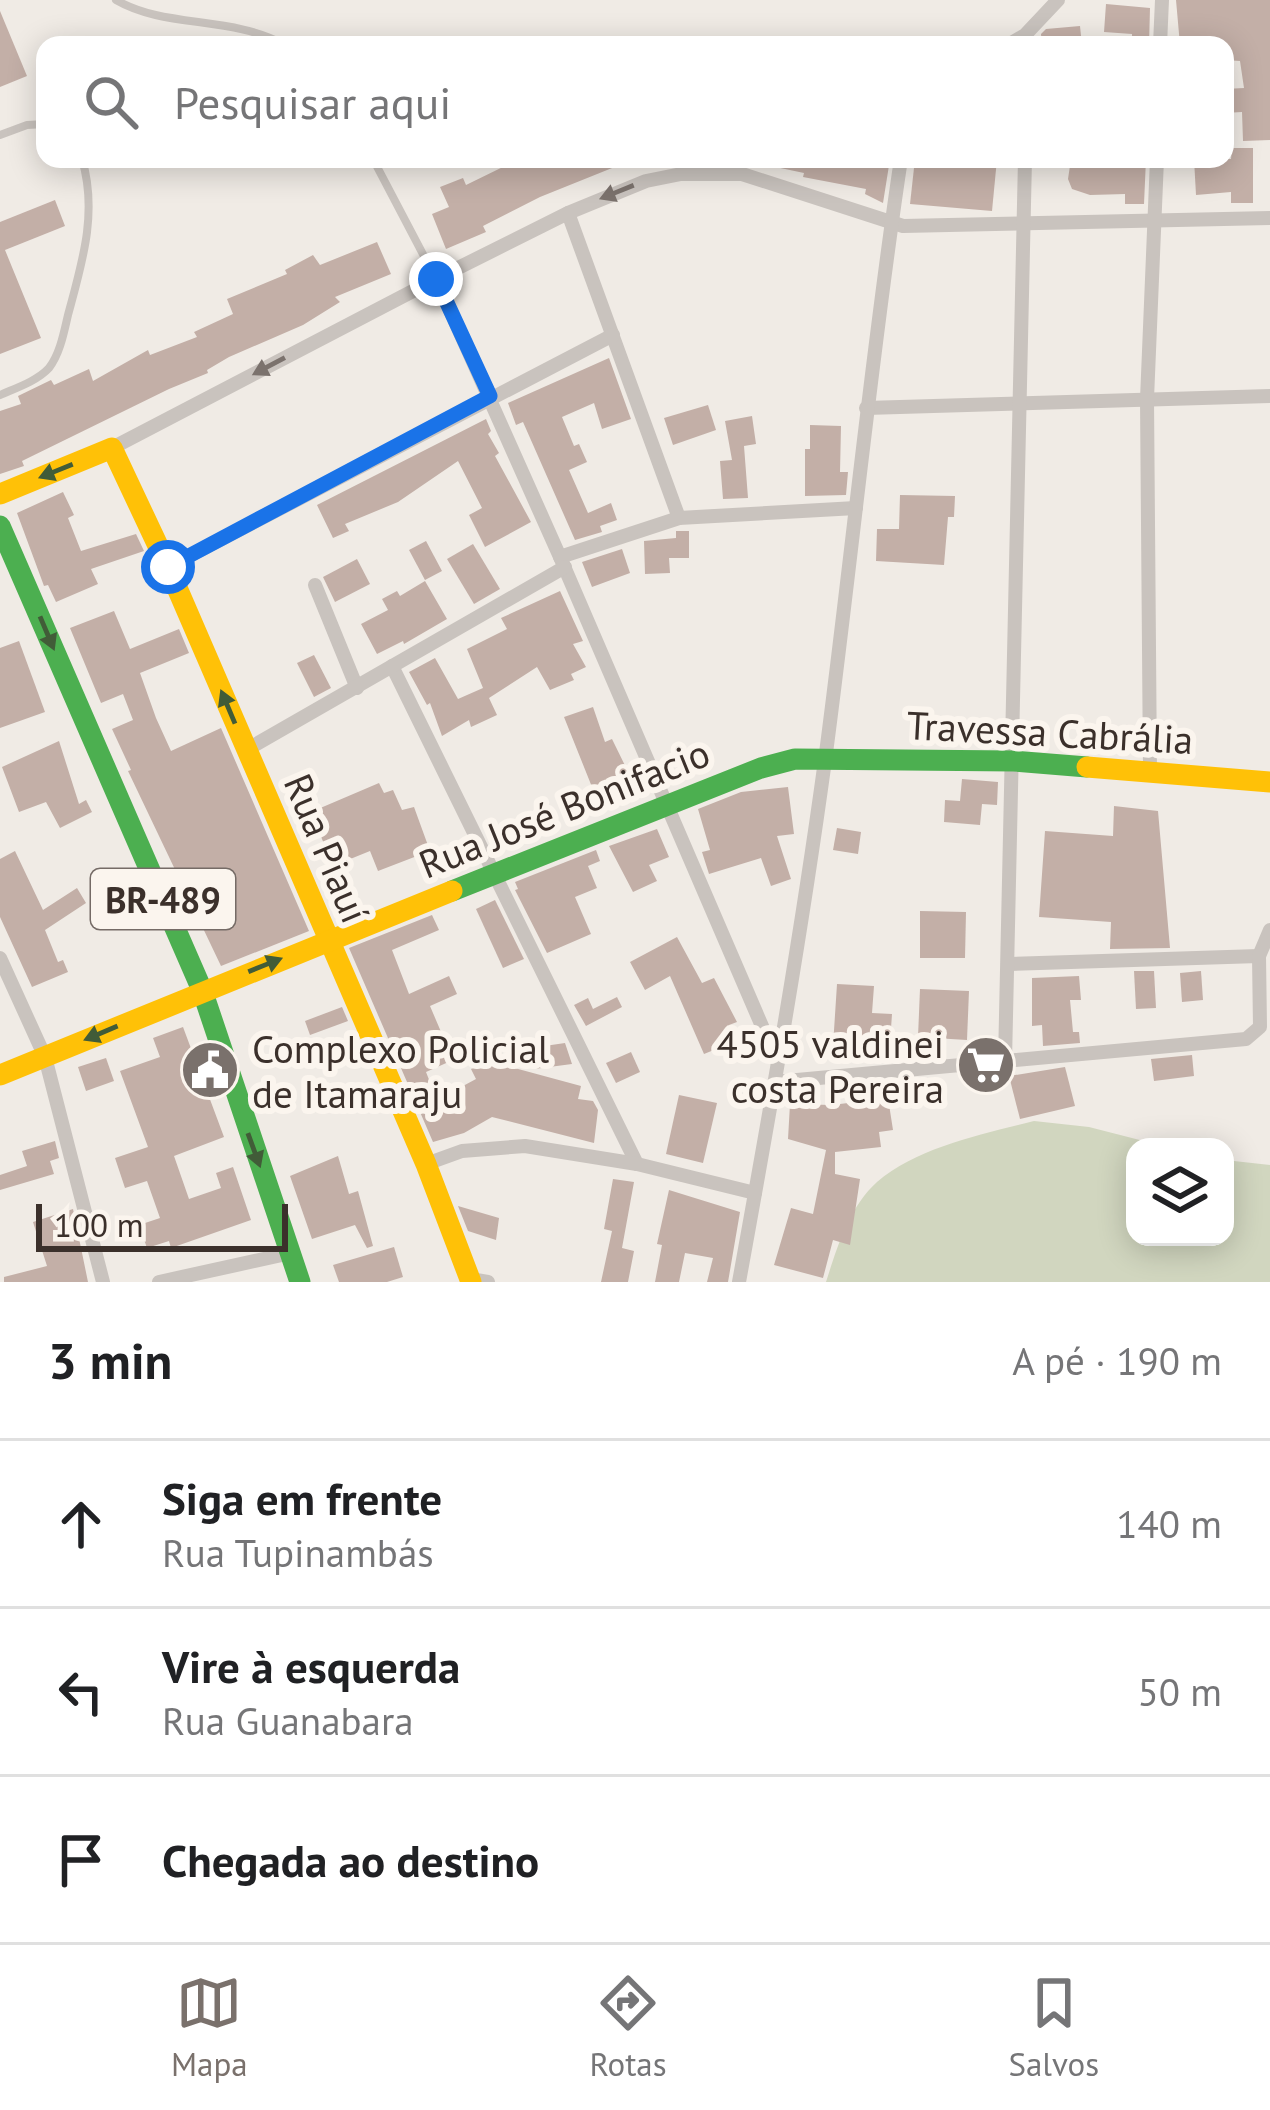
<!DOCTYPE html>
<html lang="pt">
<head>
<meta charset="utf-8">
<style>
	:root { --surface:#fff; --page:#f6f6f6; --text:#202124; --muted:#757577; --line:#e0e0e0; --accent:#7a716c }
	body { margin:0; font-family:"PT Sans",sans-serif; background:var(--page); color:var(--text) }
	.controls { position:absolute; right:36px; bottom:36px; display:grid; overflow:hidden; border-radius:24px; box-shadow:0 6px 30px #0003 }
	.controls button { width:108px; height:108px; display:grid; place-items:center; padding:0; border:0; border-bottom:3px solid var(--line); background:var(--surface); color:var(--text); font:60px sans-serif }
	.scale { position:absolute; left:36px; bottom:30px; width:252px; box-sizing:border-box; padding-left:12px; border:6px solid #3b302b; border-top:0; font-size:33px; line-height:42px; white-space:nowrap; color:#3b302b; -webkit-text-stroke:9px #fbf5ee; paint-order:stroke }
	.stop { position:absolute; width:36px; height:36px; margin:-27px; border:9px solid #1a73e8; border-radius:50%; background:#fff }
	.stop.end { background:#1a73e8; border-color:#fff; box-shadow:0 3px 12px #0008 }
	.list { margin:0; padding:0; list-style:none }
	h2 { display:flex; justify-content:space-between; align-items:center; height:156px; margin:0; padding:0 48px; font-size:51px }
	h2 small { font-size:39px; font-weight:400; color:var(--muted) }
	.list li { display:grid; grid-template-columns:78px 1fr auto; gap:36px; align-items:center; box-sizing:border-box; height:168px; padding:0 48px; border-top:3px solid var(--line) }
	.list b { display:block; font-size:45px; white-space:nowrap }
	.list p { margin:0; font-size:39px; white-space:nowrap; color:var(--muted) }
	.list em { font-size:39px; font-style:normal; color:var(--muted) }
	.icon { flex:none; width:66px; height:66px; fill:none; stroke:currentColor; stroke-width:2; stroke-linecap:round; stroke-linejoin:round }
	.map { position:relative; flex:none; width:1270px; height:1282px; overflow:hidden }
	.search { position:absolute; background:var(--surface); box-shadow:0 6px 30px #0003; left:36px; right:36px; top:36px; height:132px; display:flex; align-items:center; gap:30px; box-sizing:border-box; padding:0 42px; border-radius:24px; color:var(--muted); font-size:45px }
	.sheet { height:660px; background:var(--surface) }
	nav { display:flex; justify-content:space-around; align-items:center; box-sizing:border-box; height:168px; border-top:3px solid var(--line); background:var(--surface); font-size:33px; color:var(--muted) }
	nav a { display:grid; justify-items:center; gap:6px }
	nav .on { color:var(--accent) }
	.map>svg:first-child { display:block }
	.green { fill:#d1d6bf }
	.building { fill:#c3afa7 }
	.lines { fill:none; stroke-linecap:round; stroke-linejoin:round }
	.lane { stroke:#c9c3be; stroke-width:8 }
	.street { stroke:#c9c3be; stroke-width:14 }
	.fast { stroke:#4caf50; stroke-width:21 }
	.slow { stroke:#ffc107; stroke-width:21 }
	.oneway { fill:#7b726d }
	.oneway2 { fill:#415c38 }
	.route { stroke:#1a73e8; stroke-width:15 }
	.labels { text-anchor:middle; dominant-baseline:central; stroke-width:12; stroke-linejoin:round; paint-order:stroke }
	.shield { fill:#fbf5ee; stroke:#756b66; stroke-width:3 }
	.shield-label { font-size:36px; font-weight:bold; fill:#3b302b }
	.street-label { font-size:39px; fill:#3b302b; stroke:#fbf5ee }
	.poi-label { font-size:39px; fill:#3b302b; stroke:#fbf5ee; text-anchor:end }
</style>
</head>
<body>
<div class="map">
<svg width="1270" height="1282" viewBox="0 0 1270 1282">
	<rect width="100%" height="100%" fill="#f0ebe5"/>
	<!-- green -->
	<path class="green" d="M1034 1121 1089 1127 1167 1147H1135V1237H1225V1160L1270 1165V1282H826C837 1248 849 1207 877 1182 918 1147 983 1134 1034 1121Z"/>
	<!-- building -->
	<g class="building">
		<path d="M1176 0H1270V140L1243 141 1242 112 1225 113V89L1244 88 1240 61 1225 60V45H1180Z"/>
		<path d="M1106 4 1150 8 1149 45H1132V34L1104 32Z"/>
		<path d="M0 11 27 76 0 87Z"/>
		<path d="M1080 26 1082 45H1042L1041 34 1046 29Z"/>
		<path d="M1232 148H1253V203H1231V192L1196 195 1194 159H1231Z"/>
		<path d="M519 159 524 164 539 159 632 160 540 197 483 226 486 232 446 249 432 214 449 207 440 187 463 178 466 185Z"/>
		<path d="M767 159H890L883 203 865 194 866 189 803 177 804 173 766 165Z"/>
		<path d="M915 159H997L992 211 910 204Z"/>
		<path d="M1071 159H1146L1144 204H1125V194L1090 195 1072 189 1068 179Z"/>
		<path d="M55 200 65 226 5 250 41 338 0 354V222Z"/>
		<path d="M377 242 391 274 335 297 340 302 303 325 229 357 207 370 208 373 169 389 22 461 24 466 0 474V411L21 404 18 396 51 380 54 385 89 369 93 381 148 350 150 355 197 337 194 332 233 314 227 299 287 274 285 270 313 255 320 265Z"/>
		<path d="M609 358 631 419 602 429 594 403 562 417 574 446 579 444 587 462 569 470 588 513 611 503 617 520 600 526 602 532 575 540 523 422 516 425 508 403Z"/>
		<path d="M708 405 716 430 673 445 664 418Z"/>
		<path d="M752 416 756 444 744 446 748 498 723 499 720 461 732 460 725 421Z"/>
		<path d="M486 419 491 431 488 434 499 453 495 456 531 522 485 547 469 515 482 508 458 461 398 502 345 524 349 531 333 538 317 505Z"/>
		<path d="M810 425 841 426 840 472H848L846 495 805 496V449H810Z"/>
		<path d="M63 492 74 515 68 518 81 551 136 534 144 551 91 569 98 584 56 602 48 585 44 586 17 513Z"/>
		<path d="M900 495 955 496 954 517H948L944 565 876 561 877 529H899Z"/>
		<path d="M676 531H689V558H669L670 573 645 574 644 541 676 538Z"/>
		<path d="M426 541 442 571 425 580 409 550Z"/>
		<path d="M473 544 500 589 474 604 447 559Z"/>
		<path d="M622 549 630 573 592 587 582 562Z"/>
		<path d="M357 559 370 584 335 602 323 577Z"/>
		<path d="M425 581 447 619 404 644 403 641 377 654 361 624 388 610 382 599 397 591 400 596Z"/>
		<path d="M560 591 583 641 573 644 586 667 571 674 574 680 550 690 537 667 489 698 497 715 471 727 469 720 442 736 430 703 427 705 409 672 435 658 458 699 483 688 467 649 507 629 501 618Z"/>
		<path d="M114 611 130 649 179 629 189 653 140 673 156 718 171 751 221 728 309 931 221 966 128 771 131 770 112 729 133 720 123 694 101 703 70 628Z"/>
		<path d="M19 641 45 712 0 728V648Z"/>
		<path d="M314 655 331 688 314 697 297 663Z"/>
		<path d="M593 707 605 742 612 739 638 792 600 807 564 717Z"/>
		<path d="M59 741 79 804 86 800 92 812 60 828 46 802 19 812 2 767Z"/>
		<path d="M962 779 998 782 997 805 982 804 980 825 944 822 945 800 960 801Z"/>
		<path d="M379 783 384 793 393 790 402 810 414 807 430 851 378 871 370 851 333 866 311 812Z"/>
		<path d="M788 787 794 834 777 836 791 879 771 886 761 858 709 874 702 852 710 850 698 809 741 792Z"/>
		<path d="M1114 806 1158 811 1170 948 1110 949 1111 922 1039 917 1045 831 1113 836Z"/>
		<path d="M837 828 861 832 858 854 833 850Z"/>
		<path d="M657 829 669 857 649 865 657 881 633 892 609 846Z"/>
		<path d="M596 850 600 861 588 866 597 888 575 897 591 934 547 953 515 890 518 889 515 882Z"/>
		<path d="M15 851 43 910 77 888 86 903 45 930 58 962 63 960 68 972 32 987 0 917V859Z"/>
		<path d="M495 900 524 959 503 968 476 909Z"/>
		<path d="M920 911 966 912 965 958H920Z"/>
		<path d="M432 915 439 930 392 950 409 994 449 976 457 994 430 1006 453 1060 426 1072 437 1100 476 1079 471 1069 489 1061 581 1086 578 1099 593 1101 598 1110 594 1143 492 1117 464 1133 433 1142 349 948Z"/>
		<path d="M677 937 702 983 714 978 737 1022 729 1025 736 1041 704 1054 670 976 645 990 630 962Z"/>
		<path d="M1134 971H1154L1156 1008 1136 1009Z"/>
		<path d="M1201 971 1203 1000 1182 1002 1180 973Z"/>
		<path d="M1079 976 1081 1000H1070L1073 1032H1079L1080 1043 1043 1046 1042 1025 1032 1026V978Z"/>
		<path d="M837 984 874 986 872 1013 892 1014 890 1043 871 1041 870 1048 833 1046Z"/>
		<path d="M920 989 969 991 967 1040 918 1037Z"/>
		<path d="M617 997 622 1007 586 1026 574 1005 588 998 593 1009Z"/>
		<path d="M342 1007 348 1021 310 1035 305 1021Z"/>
		<path d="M183 1027 224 1137 174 1156 189 1199 221 1188 216 1173 233 1167 251 1220 171 1248 169 1241 147 1248 139 1225 160 1218 147 1181 125 1188 115 1158 148 1147 120 1071 160 1057 153 1038Z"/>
		<path d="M565 1043 572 1064 534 1069 531 1048Z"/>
		<path d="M631 1052 640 1072 616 1083 606 1063Z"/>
		<path d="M1192 1055 1194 1076 1154 1081 1151 1059Z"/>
		<path d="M106 1058 114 1081 86 1091 78 1067Z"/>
		<path d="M1065 1067 1075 1106 1020 1119 1009 1076Z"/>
		<path d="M679 1095 717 1103 703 1163 666 1154Z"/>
		<path d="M888 1098 893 1130 879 1132 881 1147 835 1152V1174L860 1179 850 1245 833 1240 823 1278 774 1265 791 1208 813 1214 826 1150 788 1139 790 1104 832 1105Z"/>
		<path d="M55 1141 59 1158 50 1161 54 1174 0 1190V1175L27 1166 22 1151Z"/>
		<path d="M338 1156 349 1194 358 1191 373 1246 367 1248 355 1225 312 1239 290 1176Z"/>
		<path d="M613 1179 634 1182 622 1248 634 1251 628 1282H601L612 1231 604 1229Z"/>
		<path d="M669 1190 740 1212 728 1282H707L713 1258 685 1253 679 1282H655L662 1245 657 1244Z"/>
		<path d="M458 1206 499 1218 496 1240 468 1231Z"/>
		<path d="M73 1209 88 1282H4V1277L47 1266 33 1222Z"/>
		<path d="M394 1247 403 1277 387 1282H339L333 1265Z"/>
	</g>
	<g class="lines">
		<!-- lane -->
		<g class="lane">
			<path d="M116 0C166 29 230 15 285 45"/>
			<path d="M0 135 27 125 45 124"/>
			<path d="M373 159 436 279"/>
			<path d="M0 395C16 388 37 381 49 368 60 354 64 332 68 315 82 263 98 213 82 159"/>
		</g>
		<!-- street -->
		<g class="street">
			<path d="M1008 45 1025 35 1058 0"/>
			<path d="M1160 45 1162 0"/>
			<path d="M568 213 679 518"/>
			<path d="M436 279 560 557 777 1061"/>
			<path d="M866 408 1270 396"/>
			<path d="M112 448 436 279 568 213 646 181 681 174H742L903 226 1270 218"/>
			<path d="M560 557 679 518 856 508"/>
			<path d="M168 567 613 335"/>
			<path d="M315 585 357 688"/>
			<path d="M392 666 637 1164"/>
			<path d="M246 750 565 567"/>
			<path d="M1150 772 1147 399 1157 159"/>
			<path d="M0 958 45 1057 103 1282"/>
			<path d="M1009 964 1259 956"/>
			<path d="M1005 1061 1025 159"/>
			<path d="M775 1082 1246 1039 1260 1027 1259 956 1270 930"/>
			<path d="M426 1164 462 1151 525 1146 637 1164 755 1193"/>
			<path d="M470 1279 488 1282"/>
			<path d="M159 1282 291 1253"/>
			<path d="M739 1282C771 1106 802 930 826 753 852 555 871 357 901 159"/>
		</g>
		<!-- fast -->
		<g class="fast">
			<path d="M0 526 202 990 300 1282"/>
			<path d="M452 891 761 768 795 759 1014 761 1087 767"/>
		</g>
		<!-- slow -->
		<g class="slow">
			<path d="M0 494 112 448 168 567 426 1164 471 1282"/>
			<path d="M1087 767 1270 782"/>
			<path d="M0 1075 452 891"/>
		</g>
	</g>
	<!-- one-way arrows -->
	<defs><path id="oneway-solid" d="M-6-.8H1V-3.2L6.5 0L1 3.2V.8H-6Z" transform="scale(3)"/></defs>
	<g class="oneway">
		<use href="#oneway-solid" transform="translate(617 192) rotate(158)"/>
		<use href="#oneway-solid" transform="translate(269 366) rotate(152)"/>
	</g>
	<g class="oneway2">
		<use href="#oneway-solid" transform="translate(56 471) rotate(158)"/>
		<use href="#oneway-solid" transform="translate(47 633) rotate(67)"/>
		<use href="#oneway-solid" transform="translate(228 707) rotate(-113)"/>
		<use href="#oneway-solid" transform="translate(265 965) rotate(-22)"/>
		<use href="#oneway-solid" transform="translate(101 1033) rotate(157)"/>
		<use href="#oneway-solid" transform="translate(254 1150) rotate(70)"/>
	</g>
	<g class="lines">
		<!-- route -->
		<path class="route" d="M168 567 490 396 436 279"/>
	</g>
	<!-- icons -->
	<defs>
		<symbol id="supermarket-disc" viewBox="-11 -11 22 22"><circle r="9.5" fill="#7a716c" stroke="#fbf5ee"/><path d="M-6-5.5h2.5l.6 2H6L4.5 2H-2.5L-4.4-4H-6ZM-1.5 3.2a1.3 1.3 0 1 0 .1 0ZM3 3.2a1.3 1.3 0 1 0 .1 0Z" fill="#fff"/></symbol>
		<symbol id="civic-disc" viewBox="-11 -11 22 22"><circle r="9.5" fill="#7a716c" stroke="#fbf5ee"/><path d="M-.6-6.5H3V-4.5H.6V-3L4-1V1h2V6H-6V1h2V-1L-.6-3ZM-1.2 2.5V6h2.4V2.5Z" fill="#fff"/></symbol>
	</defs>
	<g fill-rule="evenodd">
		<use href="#supermarket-disc" x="953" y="1032" width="66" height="66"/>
		<use href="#civic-disc" x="177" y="1037" width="66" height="66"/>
	</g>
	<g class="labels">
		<!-- shield labels -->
		<rect class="shield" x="91" y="869" width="144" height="60" rx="9"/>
		<g class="shield-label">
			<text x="163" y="899">BR-489</text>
		</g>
		<!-- street labels -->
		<g class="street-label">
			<text transform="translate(1050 732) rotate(3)">Travessa Cabrália</text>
			<text transform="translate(564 808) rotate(-22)">Rua José Bonifacio</text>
			<text transform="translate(327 848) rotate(67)">Rua Piauí</text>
		</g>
		<!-- poi labels -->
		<g class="poi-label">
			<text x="944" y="1043">4505 valdinei<tspan x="944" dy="45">costa Pereira</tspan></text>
			<text x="252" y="1048" text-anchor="start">Complexo Policial<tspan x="252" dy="45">de Itamaraju</tspan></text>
		</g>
	</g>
</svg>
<div class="controls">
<button><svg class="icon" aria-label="layers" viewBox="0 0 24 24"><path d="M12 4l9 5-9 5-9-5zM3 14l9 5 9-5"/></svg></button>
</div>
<div class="scale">100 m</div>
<div class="stop" style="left:168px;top:567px"></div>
<div class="stop end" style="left:436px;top:279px"></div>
<div class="search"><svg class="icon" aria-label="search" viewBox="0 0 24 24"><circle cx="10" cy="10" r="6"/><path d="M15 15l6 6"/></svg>Pesquisar aqui</div>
</div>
<section class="sheet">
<h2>3 min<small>A pé · 190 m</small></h2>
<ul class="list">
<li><svg class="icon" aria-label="ahead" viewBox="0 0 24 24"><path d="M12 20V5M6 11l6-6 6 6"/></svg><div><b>Siga em frente</b><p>Rua Tupinambás</p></div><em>140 m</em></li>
<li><svg class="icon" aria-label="left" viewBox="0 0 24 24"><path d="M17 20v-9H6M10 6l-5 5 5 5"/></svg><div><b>Vire à esquerda</b><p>Rua Guanabara</p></div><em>50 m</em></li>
<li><svg class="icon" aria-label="arrive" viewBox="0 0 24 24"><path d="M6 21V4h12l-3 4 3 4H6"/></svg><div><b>Chegada ao destino</b></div></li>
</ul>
</section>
<nav>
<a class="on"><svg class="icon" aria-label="map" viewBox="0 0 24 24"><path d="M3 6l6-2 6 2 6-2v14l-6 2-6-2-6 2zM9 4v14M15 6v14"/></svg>Mapa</a>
<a><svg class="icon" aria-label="directions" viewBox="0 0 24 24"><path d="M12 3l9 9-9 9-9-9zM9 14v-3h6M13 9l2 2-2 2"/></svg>Rotas</a>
<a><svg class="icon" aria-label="saved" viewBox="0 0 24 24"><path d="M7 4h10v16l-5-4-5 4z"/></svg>Salvos</a>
</nav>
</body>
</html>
